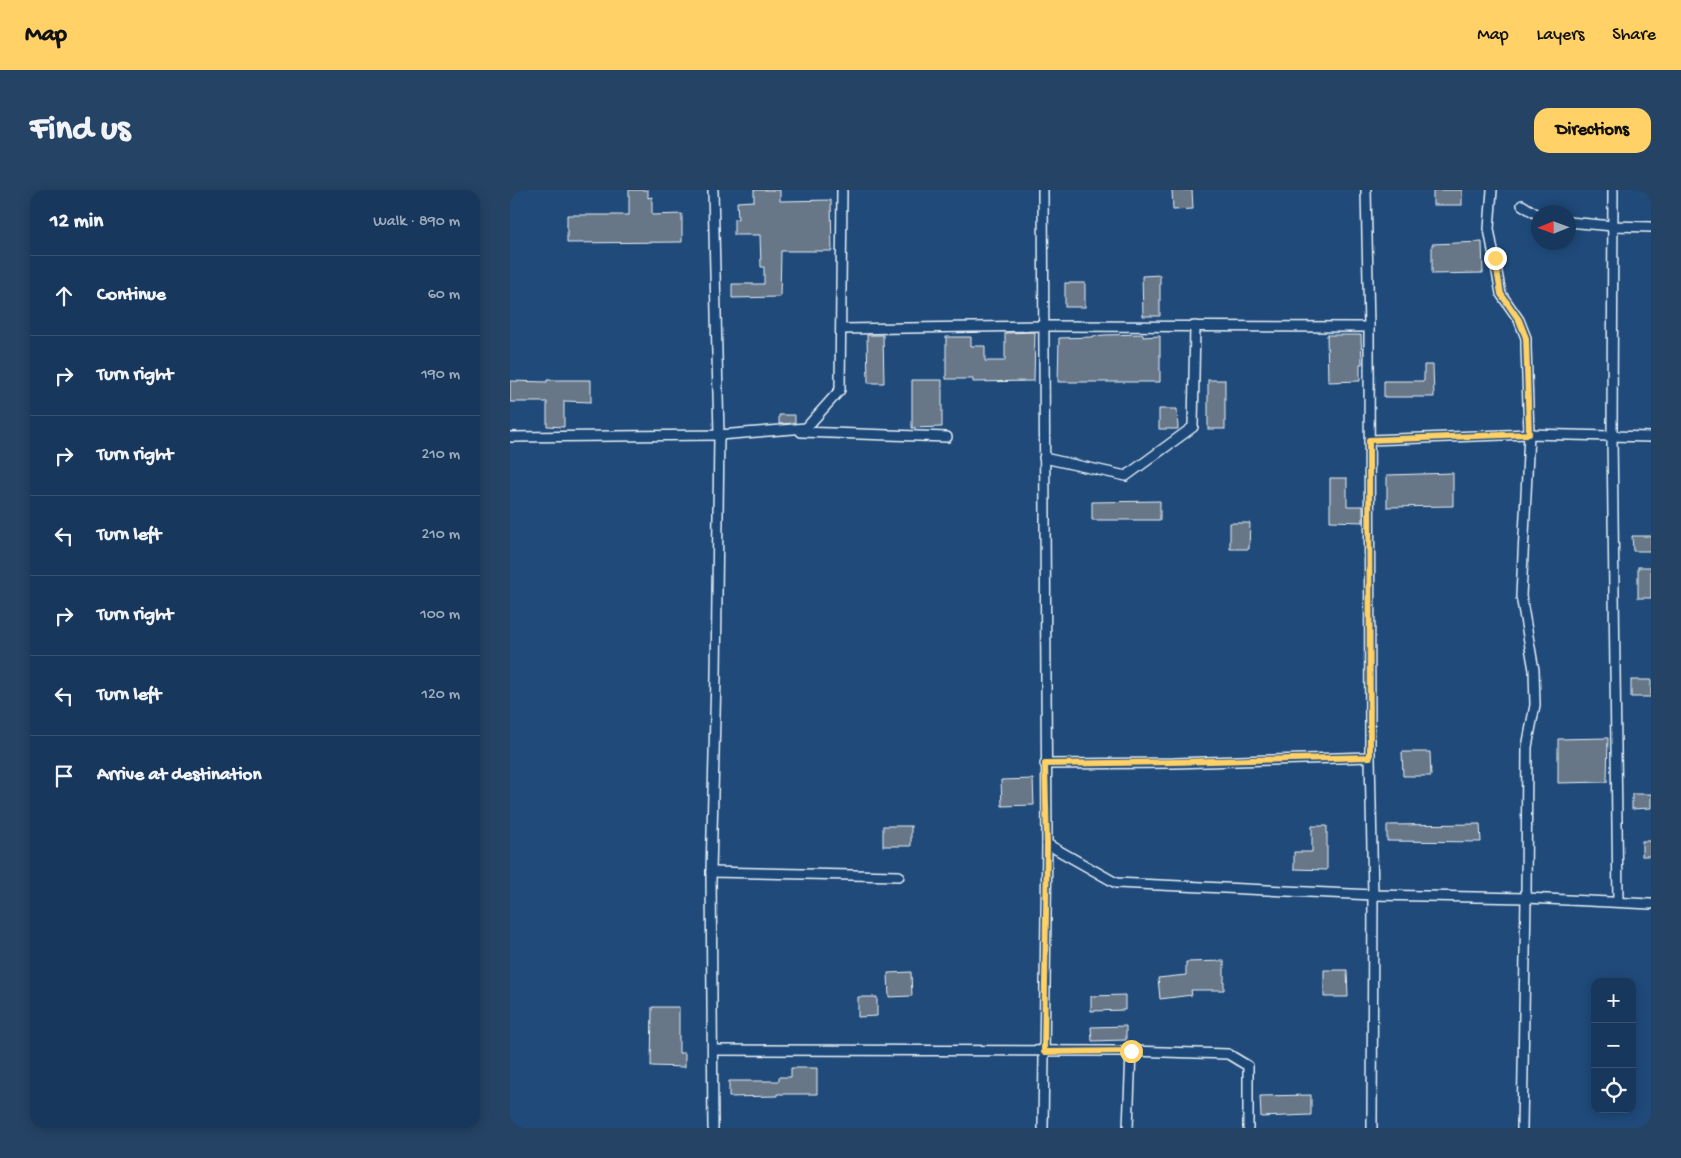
<!DOCTYPE html>
<html lang="en">
<head>
<meta charset="utf-8">
<style>
	:root { --surface:#17385c; --page:#244365; --text:#f1f3f6; --muted:#9eacbb; --line:#365272; --accent:#ffd166 }
	body { margin:0; font-family:"Gochi Hand",sans-serif; background:var(--page); color:var(--text) }
	.controls { position:absolute; right:15px; bottom:15px; display:grid; overflow:hidden; border-radius:10px; box-shadow:0 2px 12px #0003 }
	.controls button { width:45px; height:45px; display:grid; place-items:center; padding:0; border:0; border-bottom:1px solid var(--line); background:var(--surface); color:var(--text); font:25px sans-serif }
	.compass { position:absolute; left:1021px; top:15px; width:45px; height:45px; border-radius:50%; background:var(--surface); box-shadow:0 2px 12px #0003; rotate:269deg }
	.stop { position:absolute; width:15px; height:15px; margin:-11px; border:4px solid #ffd166; border-radius:50%; background:#fff }
	.stop.end { background:#ffd166; border-color:#fff; box-shadow:0 1px 5px #0008 }
	.list { margin:0; padding:0; list-style:none }
	h2 { display:flex; justify-content:space-between; align-items:center; height:65px; margin:0; padding:0 20px; font-size:21px }
	h2 small { font-size:16px; font-weight:400; color:var(--muted) }
	.list li { display:grid; grid-template-columns:32px 1fr auto; gap:15px; align-items:center; box-sizing:border-box; height:80px; padding:0 20px; border-top:1px solid var(--line) }
	.list b { display:block; font-size:19px; white-space:nowrap }
	.list em { font-size:16px; font-style:normal; color:var(--muted) }
	.icon { flex:none; width:28px; height:28px; fill:none; stroke:currentColor; stroke-width:2; stroke-linecap:round; stroke-linejoin:round }
	.map { position:relative; flex:none; width:1141px; height:938px; overflow:hidden; border-radius:15px }
	header { display:flex; align-items:center; gap:30px; box-sizing:border-box; height:70px; padding:0 25px; background:var(--accent); color:#111 }
	header strong { font-size:24px }
	nav { display:flex; gap:28px; margin-inline-start:auto; font-size:18px }
	.intro { display:flex; align-items:center; justify-content:space-between; box-sizing:border-box; height:120px; padding:0 30px }
	h1 { margin:0; font-size:35px }
	.button { padding:12px 22px; border-radius:15px; background:var(--accent); color:#111; font-size:18px; font-weight:700 }
	main { display:flex; gap:30px; padding:0 30px }
	aside { flex:1; background:var(--surface); border-radius:15px; box-shadow:0 2px 12px #0003 }
	.map>svg:first-child { display:block }
	.building { fill:#687787; stroke:#e8f1f8 }
	.lines { fill:none; stroke-linecap:round; stroke-linejoin:round }
	.street-casing { stroke:#e8f1f8; stroke-width:12 }
	.street { stroke:#1f4a7a; stroke-width:9 }
	.route { stroke:#ffd166; stroke-width:6 }
</style>
</head>
<body>
<header>
<strong>Map</strong>
<nav><a>Map</a><a>Layers</a><a>Share</a></nav>
</header>
<div class="intro"><h1>Find us</h1><a class="button">Directions</a></div>
<main>
<aside>
<h2>12 min<small>Walk · 890 m</small></h2>
<ul class="list">
<li><svg class="icon" aria-label="ahead" viewBox="0 0 24 24"><path d="M12 20V5M6 11l6-6 6 6"/></svg><div><b>Continue</b></div><em>60 m</em></li>
<li><svg class="icon" aria-label="right" viewBox="0 0 24 24"><path d="M7 20v-9h11M14 6l5 5-5 5"/></svg><div><b>Turn right</b></div><em>190 m</em></li>
<li><svg class="icon" aria-label="right" viewBox="0 0 24 24"><path d="M7 20v-9h11M14 6l5 5-5 5"/></svg><div><b>Turn right</b></div><em>210 m</em></li>
<li><svg class="icon" aria-label="left" viewBox="0 0 24 24"><path d="M17 20v-9H6M10 6l-5 5 5 5"/></svg><div><b>Turn left</b></div><em>210 m</em></li>
<li><svg class="icon" aria-label="right" viewBox="0 0 24 24"><path d="M7 20v-9h11M14 6l5 5-5 5"/></svg><div><b>Turn right</b></div><em>100 m</em></li>
<li><svg class="icon" aria-label="left" viewBox="0 0 24 24"><path d="M17 20v-9H6M10 6l-5 5 5 5"/></svg><div><b>Turn left</b></div><em>120 m</em></li>
<li><svg class="icon" aria-label="arrive" viewBox="0 0 24 24"><path d="M6 21V4h12l-3 4 3 4H6"/></svg><div><b>Arrive at destination</b></div></li>
</ul>
</aside>
<div class="map">
<svg width="1141" height="938" viewBox="0 0 1141 938">
	<rect width="100%" height="100%" fill="#1f4a7a"/>
	<filter id="ink" filterUnits="userSpaceOnUse"><feTurbulence type="fractalNoise" baseFrequency=".02" numOctaves="2"/><feDisplacementMap in="SourceGraphic" scale="10" xChannelSelector="R" yChannelSelector="G"/><feConvolveMatrix kernelMatrix="1 2 1 2 8 2 1 2 1" color-interpolation-filters="sRGB"/></filter>
	<g filter="url(#ink)">
		<!-- building -->
		<g class="building">
			<path d="M119 0H138V8L142 7V25L172 24V52L57 53V25H119Z"/>
			<path d="M244 0H270V11L321 10 322 61H271L270 107 222 108V94H254V77H251L250 45H224V29H228L227 12 244 11Z"/>
			<path d="M662 0H682L683 19 663 20Z"/>
			<rect x="923" y="0" width="29" height="15"/>
			<path d="M972 52 973 83 922 84V54Z"/>
			<path d="M650 85V126H633L632 86Z"/>
			<rect x="555" y="93" width="20" height="24"/>
			<path d="M525 142 524 191 463 192V189H436V147H461V156H475V171H495V143Z"/>
			<path d="M633 144V147L650 146V192H548L549 148 583 147V146L595 145Z"/>
			<path d="M357 145H373L374 193H358Z"/>
			<path d="M817 145H851L852 174H850V191L818 192Z"/>
			<path d="M914 175H923L924 207H874V191H914Z"/>
			<path d="M37 190H81V212L54 211V237L37 236V212H0V191L37 192Z"/>
			<path d="M402 190H432V237L402 238Z"/>
			<rect x="698" y="190" width="17" height="49"/>
			<path d="M649 219H667L668 239H649Z"/>
			<path d="M269 225H285V233L269 234Z"/>
			<path d="M943 283V316L877 317V285Z"/>
			<path d="M820 288H837V316H853V332L820 331Z"/>
			<path d="M650 311V330H582V312Z"/>
			<path d="M720 333H740L739 359H720Z"/>
			<path d="M1122 346H1141V361H1123Z"/>
			<rect x="1128" y="377" width="13" height="31"/>
			<rect x="1121" y="490" width="20" height="17"/>
			<path d="M1098 548 1097 592 1048 593V549Z"/>
			<path d="M892 562H920L921 586H893Z"/>
			<path d="M523 589 524 615 492 616 491 590Z"/>
			<path d="M1122 604H1141V618L1122 619Z"/>
			<path d="M970 634 971 652 877 651V635Z"/>
			<rect x="373" y="636" width="28" height="20"/>
			<path d="M802 636H817V680L784 679V662H802Z"/>
			<rect x="1132" y="651" width="9" height="15"/>
			<path d="M714 771V800H681L682 805 650 809 648 788 676 785V772Z"/>
			<path d="M814 780H837L838 807H814Z"/>
			<path d="M401 782 402 806 379 807 378 783Z"/>
			<path d="M615 805V820L581 821V806Z"/>
			<path d="M348 807H367V826L348 827Z"/>
			<path d="M142 817H169V863H175V877L141 876Z"/>
			<path d="M616 836V850L582 851 581 837Z"/>
			<path d="M281 878H307V904H267V906L219 907V891H269V887H281Z"/>
			<path d="M801 905V925L751 927 750 906Z"/>
		</g>
		<g class="lines">
			<defs>
				<g id="street">
					<path d="M533 0 537 654 533 938"/>
					<path d="M856 0 859 137 860 567 863 705 862 938"/>
					<path d="M982 0 979 39 991 104 1009 130 1016 148V157L1019 244 1011 406 1024 480 1025 515 1017 557 1016 708 1012 938"/>
					<path d="M1103 0 1102 246 1108 712"/>
					<path d="M1012 15 1028 25"/>
					<path d="M1058 32 1103 36 1141 37"/>
					<path d="M331 139 534 136 859 137"/>
					<path d="M291 242 437 247"/>
					<path d="M0 247 209 245 296 238 330 200 332 0"/>
					<path d="M859 250 1019 244 1141 247"/>
					<path d="M534 268 616 286 683 237 685 136"/>
					<path d="M535 574 664 573 860 567"/>
					<path d="M537 654 606 693 863 705 1016 708 1141 714"/>
					<path d="M201 682 389 686"/>
					<path d="M203 860 621 861 718 864 738 876V938"/>
					<path d="M203 938 201 682 206 487 209 245 203 0"/>
					<path d="M618 938 621 861"/>
				</g>
			</defs>
			<!-- street casing -->
			<use href="#street" class="street-casing"/>
			<!-- street -->
			<use href="#street" class="street"/>
		</g>
	</g>
	<g class="lines" filter="url(#ink)">
		<!-- route -->
		<path class="route" d="M621 861 534 862 537 654 535 574 664 572 860 567 859 250 1019 244 1016 148 1009 130 991 104 985 68"/>
	</g>
</svg>
<div class="controls">
<button>+</button>
<button>−</button>
<button><svg class="icon" aria-label="locate" viewBox="0 0 24 24"><circle cx="12" cy="12" r="6"/><path d="M12 2v4M12 18v4M2 12h4M18 12h4"/></svg></button>
</div>
<svg class="compass" viewBox="-18 -18 36 36"><path d="M0-13l5 13h-10z" fill="#e53935"/><path d="M0 13l5-13h-10z" fill="#9eacbb"/></svg>
<div class="stop" style="left:621px;top:861px"></div>
<div class="stop end" style="left:985px;top:68px"></div>
</div>
</main>
</body>
</html>
